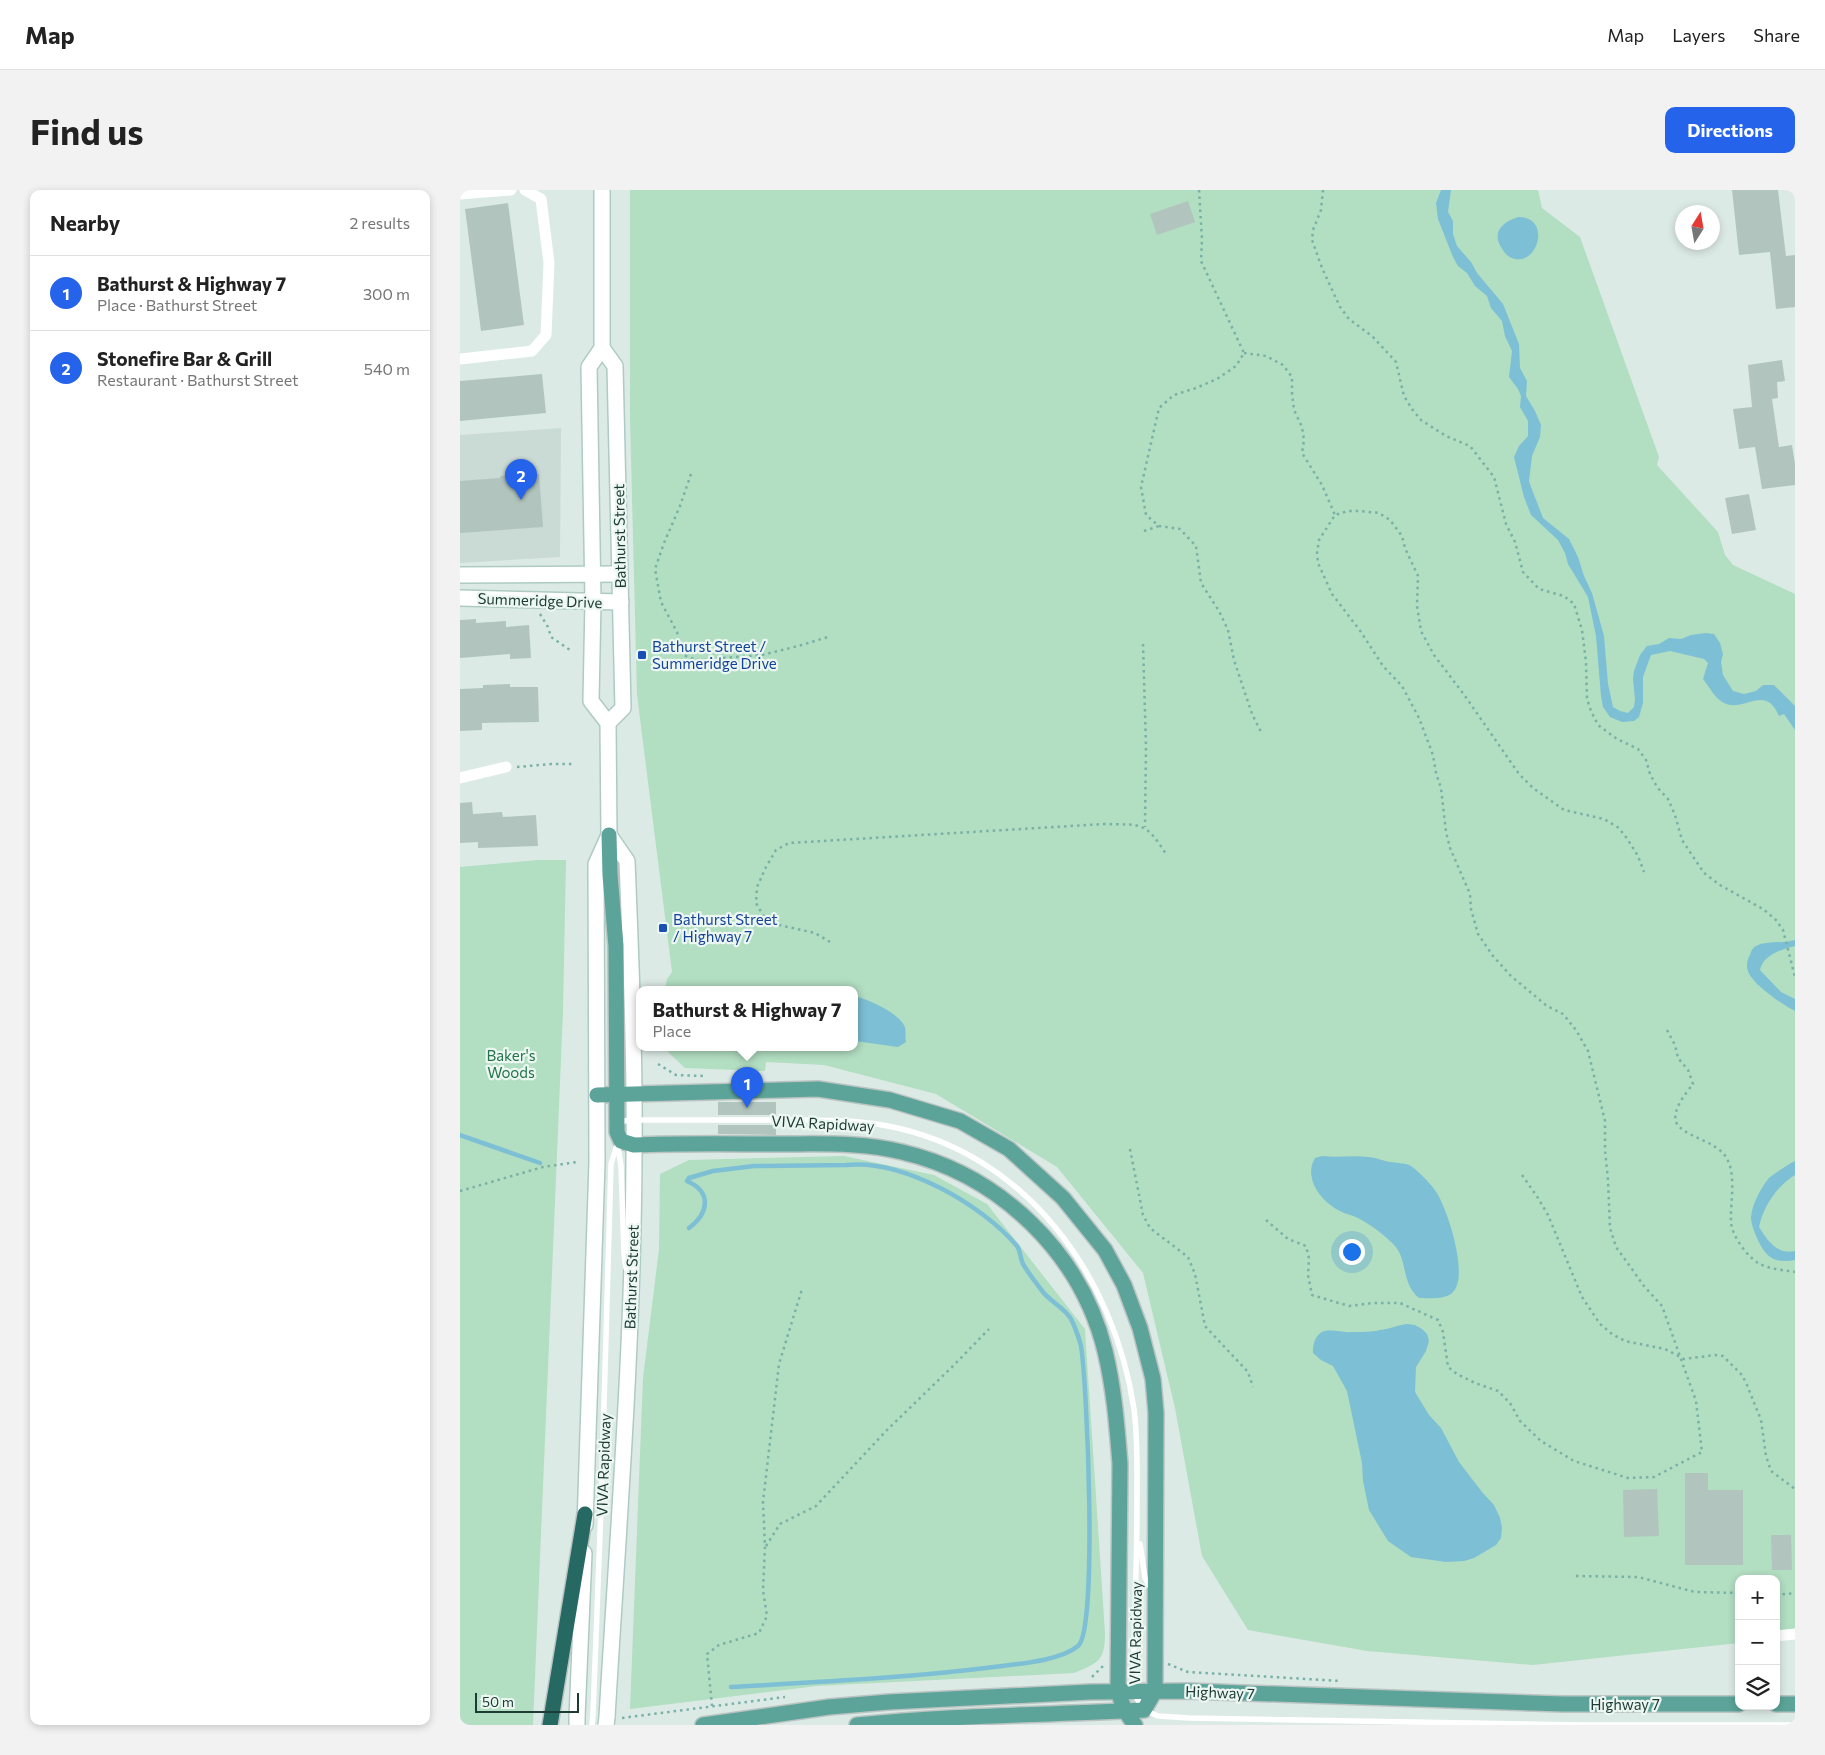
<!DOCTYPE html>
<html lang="en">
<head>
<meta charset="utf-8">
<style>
	:root { --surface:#fff; --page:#f2f2f2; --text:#222; --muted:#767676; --line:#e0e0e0; --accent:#2563eb }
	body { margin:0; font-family:Commissioner,sans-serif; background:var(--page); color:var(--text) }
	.controls { position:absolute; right:15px; bottom:15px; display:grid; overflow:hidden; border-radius:10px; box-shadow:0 2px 8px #0003 }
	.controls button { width:45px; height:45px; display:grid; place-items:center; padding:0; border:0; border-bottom:1px solid var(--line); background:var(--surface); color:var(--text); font:25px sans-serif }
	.compass { position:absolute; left:1215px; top:15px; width:45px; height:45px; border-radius:50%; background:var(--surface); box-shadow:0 2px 8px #0003; rotate:11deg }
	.scale { position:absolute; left:15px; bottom:12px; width:104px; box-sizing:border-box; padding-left:5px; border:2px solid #1d3a35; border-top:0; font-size:14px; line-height:18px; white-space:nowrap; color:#1d3a35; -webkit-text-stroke:4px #ecf7f2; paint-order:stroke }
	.you { position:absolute; left:891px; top:1061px; width:18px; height:18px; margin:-12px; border:4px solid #fff; border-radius:50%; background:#1a73e8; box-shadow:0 0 0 8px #1a73e833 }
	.badge { display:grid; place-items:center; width:32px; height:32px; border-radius:50%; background:var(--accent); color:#fff; font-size:16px; font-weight:700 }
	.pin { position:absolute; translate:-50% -41px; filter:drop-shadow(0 1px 2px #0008) }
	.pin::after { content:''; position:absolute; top:26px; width:18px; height:15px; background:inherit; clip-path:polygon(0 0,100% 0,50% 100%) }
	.popup { position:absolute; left:176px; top:796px; width:222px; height:65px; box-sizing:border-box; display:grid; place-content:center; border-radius:10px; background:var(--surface); filter:drop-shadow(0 1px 4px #0005); font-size:16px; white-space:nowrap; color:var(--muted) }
	.popup b { font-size:19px; color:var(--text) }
	.popup::after { content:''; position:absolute; left:50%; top:100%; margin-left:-10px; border:10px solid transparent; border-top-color:var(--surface) }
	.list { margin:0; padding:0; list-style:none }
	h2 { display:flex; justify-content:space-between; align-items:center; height:65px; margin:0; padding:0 20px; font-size:21px }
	h2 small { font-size:16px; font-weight:400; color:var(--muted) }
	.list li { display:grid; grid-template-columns:32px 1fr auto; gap:15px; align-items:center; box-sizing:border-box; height:75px; padding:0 20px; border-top:1px solid var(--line) }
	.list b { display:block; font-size:19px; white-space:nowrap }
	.list p { margin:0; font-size:16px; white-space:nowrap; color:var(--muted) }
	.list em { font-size:16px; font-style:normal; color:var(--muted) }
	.icon { flex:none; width:28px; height:28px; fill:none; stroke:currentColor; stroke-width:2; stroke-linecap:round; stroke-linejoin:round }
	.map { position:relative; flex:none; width:1335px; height:1535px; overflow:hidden; border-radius:10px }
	header { display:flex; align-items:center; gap:30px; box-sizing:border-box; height:70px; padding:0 25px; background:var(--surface); border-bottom:1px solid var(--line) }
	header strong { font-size:24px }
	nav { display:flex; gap:28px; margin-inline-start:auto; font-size:18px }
	.intro { display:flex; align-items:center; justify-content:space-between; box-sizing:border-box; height:120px; padding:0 30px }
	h1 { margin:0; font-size:35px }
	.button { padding:12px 22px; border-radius:10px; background:var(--accent); color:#fff; font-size:18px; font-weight:700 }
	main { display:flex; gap:30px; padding:0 30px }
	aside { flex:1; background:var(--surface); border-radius:10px; box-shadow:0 2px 8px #0003 }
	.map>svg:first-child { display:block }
	.built { fill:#cadad4 }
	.green { fill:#b2dec2 }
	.water { fill:#7dbfd5 }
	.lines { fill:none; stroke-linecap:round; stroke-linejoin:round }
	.stream { stroke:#7dbfd5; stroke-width:4.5 }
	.building { fill:#b1c5be }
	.secondary-casing { stroke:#aecbc3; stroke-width:18 }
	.primary-casing { stroke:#bbc4c2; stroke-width:18 }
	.highway-casing { stroke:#bbc4c2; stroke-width:18 }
	.path { stroke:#79b1a5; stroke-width:2.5; stroke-dasharray:2.5 4; stroke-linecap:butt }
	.lane { stroke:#fff; stroke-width:5.5 }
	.street { stroke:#fff; stroke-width:11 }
	.secondary { stroke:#fff; stroke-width:15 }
	.primary { stroke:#5ca499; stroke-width:15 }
	.highway { stroke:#266962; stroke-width:15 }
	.secondary-bridge-casing { stroke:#aecbc3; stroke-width:18; stroke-linecap:butt }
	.lane-bridge { stroke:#fff; stroke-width:5.5 }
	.secondary-bridge { stroke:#fff; stroke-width:15 }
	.transit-dot { fill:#1a4fb4; stroke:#ecf7f2; stroke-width:2 }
	.labels { text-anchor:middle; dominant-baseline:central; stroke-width:4.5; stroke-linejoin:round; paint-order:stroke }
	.street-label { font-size:15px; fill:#1d3a35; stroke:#ecf7f2 }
	.transit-label { font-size:15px; fill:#164399; stroke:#ecf7f2; text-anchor:start }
	.park-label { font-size:15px; fill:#24744b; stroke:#ecf7f2 }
</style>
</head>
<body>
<header>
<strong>Map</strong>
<nav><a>Map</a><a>Layers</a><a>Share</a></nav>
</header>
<div class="intro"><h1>Find us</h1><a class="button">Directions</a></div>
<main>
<aside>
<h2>Nearby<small>2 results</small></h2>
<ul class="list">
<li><span class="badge">1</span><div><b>Bathurst &amp; Highway 7</b><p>Place · Bathurst Street</p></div><em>300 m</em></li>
<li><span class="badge">2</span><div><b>Stonefire Bar &amp; Grill</b><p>Restaurant · Bathurst Street</p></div><em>540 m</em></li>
</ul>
</aside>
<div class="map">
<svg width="1335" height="1535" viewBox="0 0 1335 1535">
	<rect width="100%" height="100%" fill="#dceae5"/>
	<!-- built -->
	<path class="built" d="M101 238 100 367 0 373V245Z"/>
	<!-- green -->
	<g class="green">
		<path d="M170 0H1078L1082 18 1120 47 1199 267 1197 275 1258 342 1265 365 1273 375 1335 404V1447L1316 1449V1389H1279V1453L1073 1475 907 1461 788 1440 742 1366 715 1218 683 1083 597 977 476 904 364 875 306 872 305 881 225 878 209 863 206 857H394V799H205L207 789 212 782 177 505 170 229Z"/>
		<path d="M78 670H106L103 821 73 1535H0V677Z"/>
		<path d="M384 966 474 985 527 1014 625 1139 645 1443C645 1470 639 1473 614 1483L357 1496 170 1519 183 1188 199 1059 200 984 229 970Z"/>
	</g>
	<!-- water -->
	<g class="water">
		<path d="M981 0H991L988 22 993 31V44L997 56 1011 72 1017 83 1043 114 1059 154 1060 178 1067 191 1066 206 1075 221 1081 235 1080 247 1072 266 1069 291 1071 297 1083 328 1109 349 1118 367 1124 386 1132 403 1144 446 1148 494 1153 517 1160 521 1168 523 1174 517 1175 509 1173 489 1174 481 1180 465 1187 456 1199 454 1209 448 1221 449 1231 445 1246 443 1254 444 1260 453 1263 464 1261 472 1263 485 1273 501 1284 504 1296 501 1303 495H1314L1335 516V540L1324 524 1319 526C1305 493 1285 523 1264 513 1255 509 1249 496 1243 489L1248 473 1244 469 1210 461 1191 465 1183 487V513L1179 527 1174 531 1162 532 1150 527 1143 517 1141 506 1136 446 1128 407 1108 374 1105 363 1098 350 1071 325 1064 307 1054 267 1059 256 1068 246V231L1060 217 1061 206 1058 199 1049 187 1052 161 1045 146 1042 131 1031 118 1027 106 1015 96 1007 83 998 76 993 67 978 29 976 13Z"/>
		<path d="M1058 27C1091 26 1079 74 1055 69 1050 68 1045 64 1043 60 1031 44 1040 33 1058 27Z"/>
		<path d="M1335 750V756C1322 759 1303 765 1300 780L1321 802 1335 809V821C1323 815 1292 794 1288 781 1286 776 1287 770 1290 765 1291 762 1292 758 1296 756 1308 750 1322 754 1335 750Z"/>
		<path d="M395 806C409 810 438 822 445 837 446 841 445 848 446 852L438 857 395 851Z"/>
		<path d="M862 966C878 968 893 965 908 967 915 967 923 971 930 972 936 973 944 973 949 975 956 978 975 998 978 1005 988 1022 1010 1088 992 1103 984 1110 969 1108 959 1108 941 1093 948 1071 935 1056 925 1045 911 1035 898 1028 892 1025 885 1024 880 1021 861 1012 843 988 855 968Z"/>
		<path d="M1335 971V985C1317 996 1303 1017 1299 1037 1307 1050 1317 1065 1335 1061V1070C1312 1074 1305 1066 1296 1046 1294 1040 1291 1034 1291 1027 1292 1015 1301 997 1309 988 1315 983 1327 975 1335 971Z"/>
		<path d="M947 1134 955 1135 962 1139 967 1144 969 1151 966 1161 956 1177 955 1202 969 1225 981 1238 999 1272 1022 1302 1034 1315 1040 1328 1042 1338 1041 1348 1036 1355 1014 1368 1004 1371 986 1372 951 1367 928 1351 909 1320 903 1291 902 1273 887 1201 873 1176 861 1170 853 1163C853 1155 854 1147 862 1142 870 1138 883 1143 893 1142 901 1142 912 1142 920 1140 930 1139 938 1135 947 1134Z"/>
	</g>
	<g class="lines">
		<!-- stream -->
		<g class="stream">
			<path d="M0 945 80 973"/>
			<path d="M229 1038C249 1023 252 1002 227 991L229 988 253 981 294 976 386 975C443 969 521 1014 557 1056 561 1062 560 1068 563 1074 569 1084 576 1093 583 1102 592 1113 608 1120 613 1133 616 1140 619 1148 621 1156 627 1192 638 1440 618 1456 600 1471 557 1474 534 1477 447 1488 359 1492 271 1497"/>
		</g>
	</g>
	<!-- building -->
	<g class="building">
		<path d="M1272 0H1318L1326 66 1335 65V117L1316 119 1310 62 1279 65Z"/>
		<path d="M728 11 735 32 697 45 690 24Z"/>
		<path d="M48 13 64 135 21 141 5 19Z"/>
		<path d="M1322 170 1325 191 1317 192 1318 208 1312 209 1319 257 1332 255 1335 274V295L1302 299 1295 257 1279 259 1273 219 1292 217 1288 175Z"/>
		<path d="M82 184 86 223 0 231V191Z"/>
		<path d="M79 284 83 337 0 343V291L40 288V286Z"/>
		<path d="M1289 304 1296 340 1272 344 1265 308Z"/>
		<path d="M16 429V433L46 431V437L69 435 71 468 50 469V464L0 468V430Z"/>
		<path d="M50 494V497H78L79 532 22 533V540L0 541V499L23 498V495Z"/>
		<path d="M12 612 13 624 42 622 43 627 76 625 78 656 18 658V652L0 653V613Z"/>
		<rect x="258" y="912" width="58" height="13"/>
		<path d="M258 935H316V945L258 944Z"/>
		<path d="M1225 1283H1248V1300H1283V1375H1225Z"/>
		<path d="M1197 1299 1199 1346 1164 1347 1163 1300Z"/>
		<path d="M1311 1345H1331L1332 1380H1312Z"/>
	</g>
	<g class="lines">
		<defs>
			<g id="secondary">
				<path d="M142 158 155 176 163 518 148 533"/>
				<path d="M0 385 160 384"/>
				<path d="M0 408 161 412"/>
				<path d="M125 1335 137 972 136 674 149 645 148 533 131 511 133 411 129 177 142 158V0"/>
				<path d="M117 1527 124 1363"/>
				<path d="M147 1527C158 1341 173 1155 174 968 175 869 171 770 167 671L149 645"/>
			</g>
			<g id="primary">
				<path d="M149 645 150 685 156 756 157 942 161 951 174 955C223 953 273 954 322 954 362 954 403 952 442 962 540 985 621 1063 645 1161 654 1198 657 1236 660 1274L658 1502 665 1521 675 1535"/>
				<path d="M137 905 358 899 430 910 500 931 549 959 603 1008 645 1060 664 1095 680 1138 693 1189 696 1223 695 1501 684 1520C588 1525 493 1525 397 1535"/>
				<path d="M1316 1514H1335"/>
				<path d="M243 1535 369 1517 429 1512 630 1502 728 1501 1103 1514H1279"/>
			</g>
			<path id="highway" d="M90 1535 125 1324"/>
		</defs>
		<!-- secondary casing -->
		<use href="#secondary" class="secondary-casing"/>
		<!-- primary casing -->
		<use href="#primary" class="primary-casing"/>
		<!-- highway casing -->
		<use href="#highway" class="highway-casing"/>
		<!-- path -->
		<g class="path">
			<path d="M739 0 742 49 741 71 784 163 776 176 757 189 736 198 714 205 699 218 681 297 686 325 699 336 720 339 736 356 741 393 759 421 768 440 774 470 792 524 802 544"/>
			<path d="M863 0 861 20 853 40 852 50 862 78 880 117 889 129 913 147 936 172 944 206 952 219 961 230 986 246 1010 256 1034 287 1046 334 1055 352 1063 382 1079 399 1104 406 1114 414 1122 440 1126 472 1127 509 1131 521 1138 535 1157 549 1178 559 1186 570 1190 584 1197 597 1208 609 1215 625 1222 650 1244 683 1260 695 1303 719 1316 730 1323 740 1335 787"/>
			<path d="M784 163 806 166 823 175 832 187V203L834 220 842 237 844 250 842 263 862 295 875 325"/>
			<path d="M231 284 220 316 204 353 195 379 201 412 217 442 223 465 237 470 302 465 338 456 368 447"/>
			<path d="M684 341 699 336"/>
			<path d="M80 424 88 437 91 447 110 460"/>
			<path d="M683 454 686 555 685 637"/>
			<path d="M57 577 91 574H115"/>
			<path d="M370 752 355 743 319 735 304 727 296 713 297 697 306 677 316 660 329 653 644 634C682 635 685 631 706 664"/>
			<path d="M1207 840 1215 855 1218 868 1228 880 1233 894C1226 903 1212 920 1216 932 1223 947 1255 950 1266 967 1277 985 1270 1012 1271 1032 1272 1046 1286 1065 1298 1073 1308 1079 1323 1080 1335 1082"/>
			<path d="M198 874 216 885 244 886"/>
			<path d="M670 959 683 1025 690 1038 728 1067 735 1084 745 1136 788 1182 793 1197"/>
			<path d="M1062 985 1078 1008 1088 1025 1122 1107 1140 1134 1152 1144 1165 1151 1205 1159 1224 1169 1255 1165 1263 1166 1282 1185 1287 1195 1301 1230 1306 1266 1311 1281 1335 1299"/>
			<path d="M0 1001 83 977 117 972"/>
			<path d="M806 1030 828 1049 846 1056 849 1068 848 1085 852 1105 889 1116 913 1113H940L978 1130 983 1142 988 1177 997 1184 1015 1193 1038 1201 1050 1213 1060 1231 1081 1251 1114 1271 1168 1288 1194 1287 1242 1262 1236 1211 1202 1116 1184 1096 1156 1057 1150 1038 1148 990 1145 960V931L1128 861 1116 840 1103 824 1087 816 1051 786 1033 766 1018 744 1011 719 1010 704 990 658 986 642 981 598 976 583 973 565 959 528 942 496 923 476 901 442 872 404 858 373 857 363 859 350 875 325 888 321H899L919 323 930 330 942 346 945 358 958 386 957 416 961 441 974 465 1005 506 1059 584 1073 598 1104 620 1144 629 1159 638 1168 650 1178 666 1184 682"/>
			<path d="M306 1356 320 1334 356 1316 427 1240 493 1176 529 1139"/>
			<path d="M1116 1386 1178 1387 1235 1402 1279 1403"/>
			<path d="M1316 1405 1335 1403"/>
			<path d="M708 1474 728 1482 881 1491"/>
			<path d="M632 1487 645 1474"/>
			<path d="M252 1516 247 1464 259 1455 299 1443 307 1426 303 1400 305 1357 303 1312 319 1174 342 1099"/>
			<path d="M162 1528 325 1507"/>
		</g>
		<!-- lane -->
		<g class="lane">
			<path d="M161 935 163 931 174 930C220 930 265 930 311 930 350 930 390 929 428 936 567 963 654 1086 674 1219 678 1250 677 1282 677 1313 677 1376 674 1439 673 1502L684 1520 698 1526 729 1528 1122 1535H1335"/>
			<path d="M157 951 161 976 164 1064 166 1078"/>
			<path d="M680 1354 685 1388 691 1398"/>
			<path d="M133 1524 141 1318 151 974 156 958"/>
		</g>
		<!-- street -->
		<g class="street">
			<path d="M0 4 51 0"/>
			<path d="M0 169 72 161 86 145 89 73 81 9 65 0"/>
			<path d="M0 588 46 577"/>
			<path d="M1316 1446 1335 1444"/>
		</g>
		<!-- secondary -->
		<use href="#secondary" class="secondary"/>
		<!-- primary -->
		<use href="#primary" class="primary"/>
		<!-- highway -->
		<use href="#highway" class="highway"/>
		<defs>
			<g id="secondary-bridge">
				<path d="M117 1535V1527"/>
				<path d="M146 1535 147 1527"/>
			</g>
		</defs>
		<!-- secondary-bridge casing -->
		<use href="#secondary-bridge" class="secondary-bridge-casing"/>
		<!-- lane-bridge -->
		<path class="lane-bridge" d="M132 1535 133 1524"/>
		<!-- secondary-bridge -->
		<use href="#secondary-bridge" class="secondary-bridge"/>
	</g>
	<!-- markers -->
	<g class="transit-dot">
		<rect x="177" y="460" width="10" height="10" rx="2.5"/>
		<rect x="198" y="733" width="10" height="10" rx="2.5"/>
	</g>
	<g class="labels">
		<!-- street labels -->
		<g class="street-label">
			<text transform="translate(159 346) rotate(-91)">Bathurst Street</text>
			<text transform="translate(80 410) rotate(2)">Summeridge Drive</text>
			<text transform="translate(363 933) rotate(3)">VIVA Rapidway</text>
			<text transform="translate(171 1087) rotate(-88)">Bathurst Street</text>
			<text transform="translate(143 1275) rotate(-88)">VIVA Rapidway</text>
			<text transform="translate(675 1443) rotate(-89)">VIVA Rapidway</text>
			<text transform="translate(760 1502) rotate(2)">Highway 7</text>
			<text x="1165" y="1514">Highway 7</text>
		</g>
		<!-- transit labels -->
		<g class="transit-label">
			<text x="192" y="456">Bathurst Street /<tspan x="192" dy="17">Summeridge Drive</tspan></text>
			<text x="213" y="729">Bathurst Street<tspan x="213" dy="17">/ Highway 7</tspan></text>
		</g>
		<!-- park labels -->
		<g class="park-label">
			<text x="51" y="865">Baker's<tspan x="51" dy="17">Woods</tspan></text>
		</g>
	</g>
</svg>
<div class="controls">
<button>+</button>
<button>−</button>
<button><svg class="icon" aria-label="layers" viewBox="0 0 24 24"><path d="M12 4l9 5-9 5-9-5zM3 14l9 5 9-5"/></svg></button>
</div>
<svg class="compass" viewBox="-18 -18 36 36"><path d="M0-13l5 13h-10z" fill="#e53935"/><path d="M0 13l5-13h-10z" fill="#767676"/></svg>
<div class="scale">50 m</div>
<div class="you"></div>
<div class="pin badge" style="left:287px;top:918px">1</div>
<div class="popup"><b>Bathurst &amp; Highway 7</b>Place</div>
<div class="pin badge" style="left:61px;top:310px">2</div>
</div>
</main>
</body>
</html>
